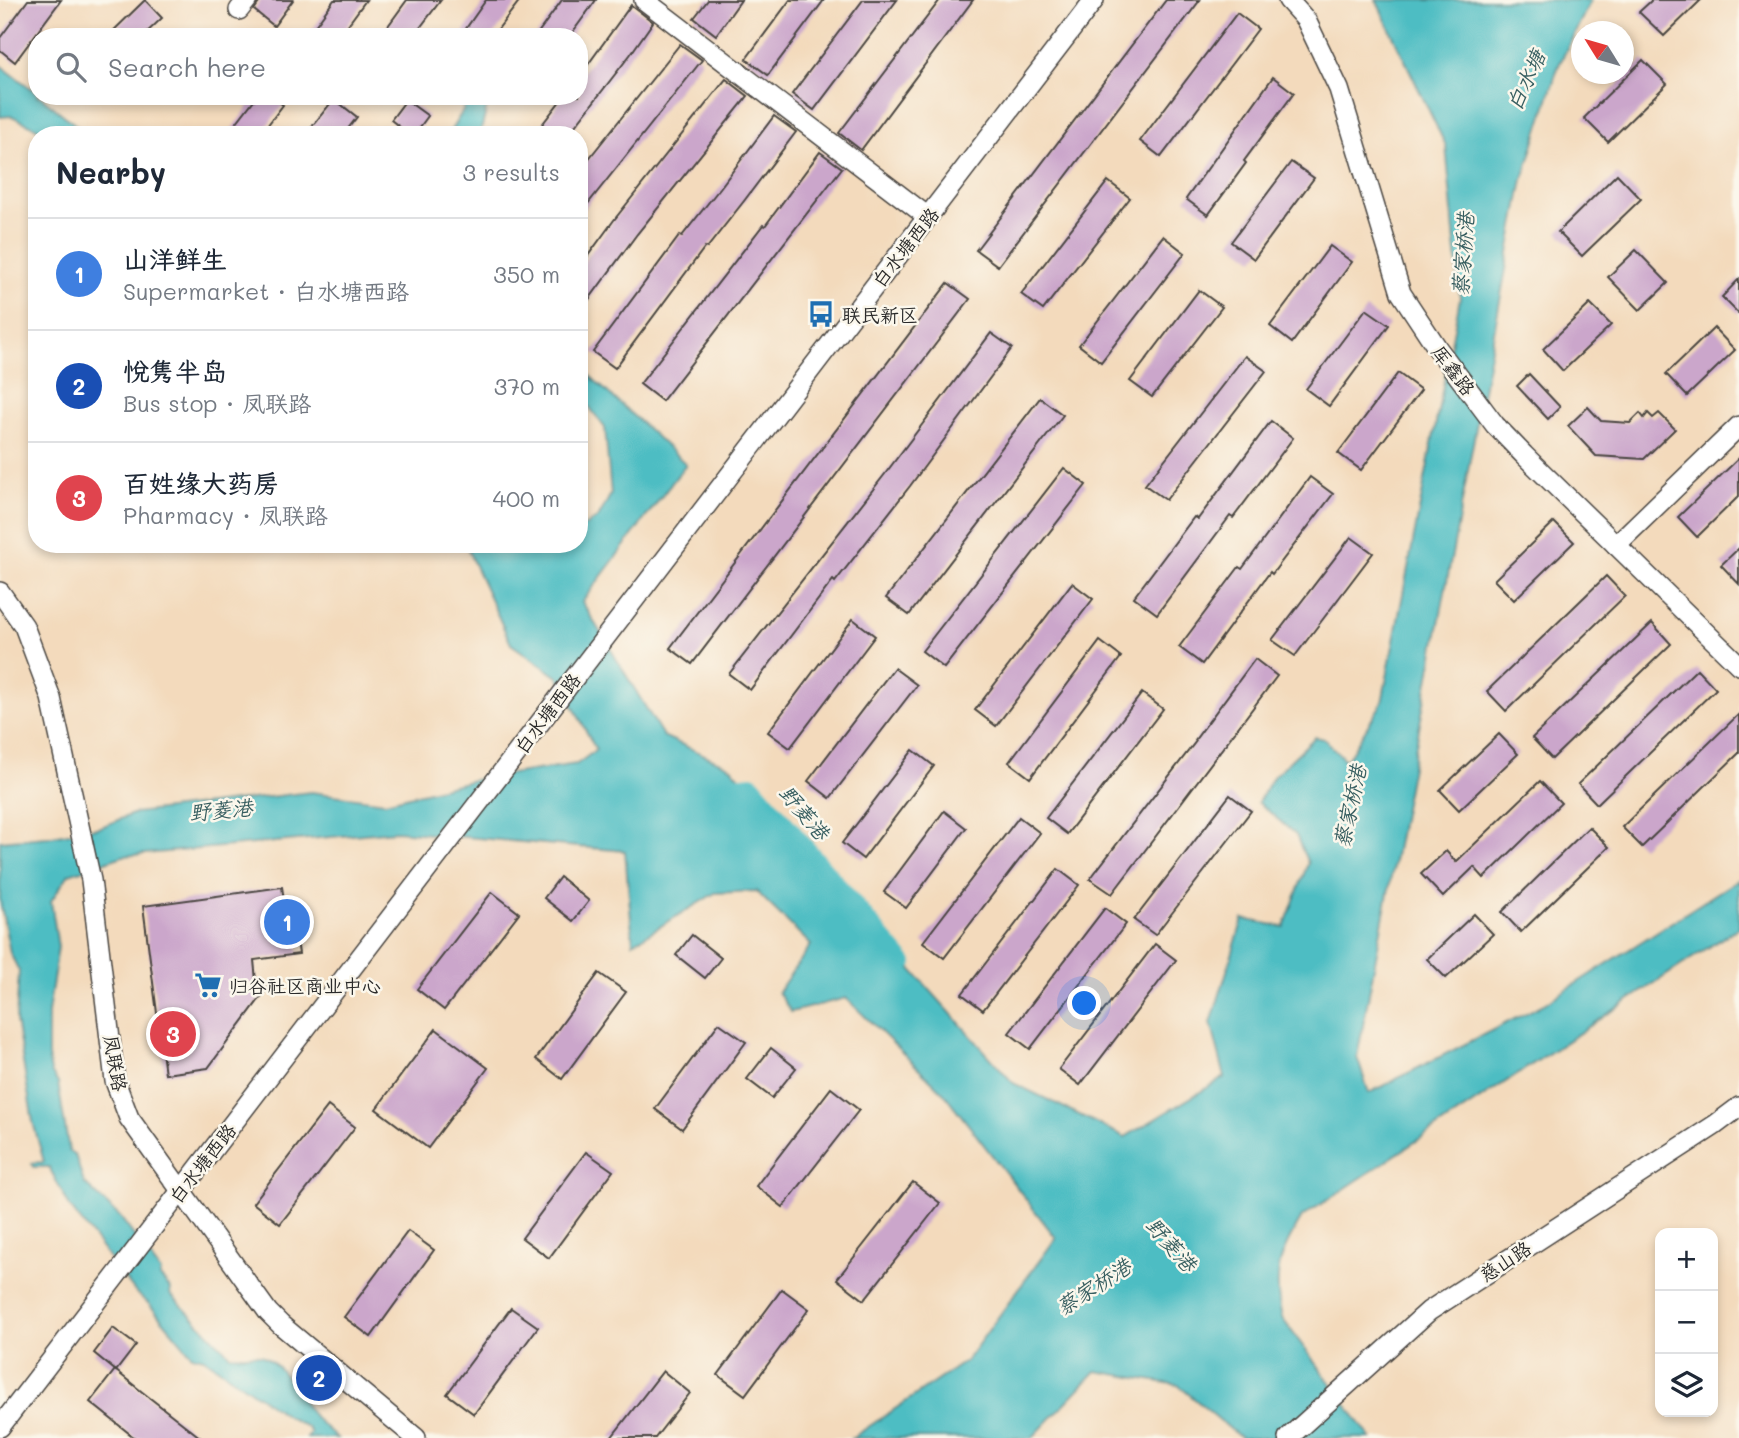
<!DOCTYPE html>
<html lang="en">
<head>
<meta charset="utf-8">
<style>
	:root { --surface:#fff; --page:#f6f6f7; --text:#1f2937; --muted:#747a83; --line:#e0e1e3; --accent:#1f6fb2 }
	body { margin:0; font-family:Mali,"LXGW WenKai TC",sans-serif; background:var(--page); color:var(--text) }
	.controls { position:absolute; right:21px; bottom:21px; display:grid; overflow:hidden; border-radius:14px; box-shadow:0 4px 10px #0003 }
	.controls button { width:63px; height:63px; display:grid; place-items:center; padding:0; border:0; border-bottom:2px solid var(--line); background:var(--surface); color:var(--text); font:35px sans-serif }
	.compass { position:absolute; left:1571px; top:21px; width:63px; height:63px; border-radius:50%; background:var(--surface); box-shadow:0 4px 10px #0003; rotate:307deg }
	.you { position:absolute; left:1085px; top:1004px; width:24px; height:24px; margin:-18px; border:5px solid #fff; border-radius:50%; background:#1a73e8; box-shadow:0 0 0 10px #1a73e833 }
	.badge { display:grid; place-items:center; width:46px; height:46px; border-radius:50%; background:var(--accent); color:#fff; font-size:23px; font-weight:700 }
	.pin { position:absolute; translate:-50% -50%; border:4px solid #fff; box-shadow:0 2px 7px #0006 }
	.list { margin:0; padding:0; list-style:none }
	h2 { display:flex; justify-content:space-between; align-items:center; height:91px; margin:0; padding:0 28px; font-size:30px }
	h2 small { font-size:23px; font-weight:400; color:var(--muted) }
	.list li { display:grid; grid-template-columns:46px 1fr auto; gap:21px; align-items:center; box-sizing:border-box; height:112px; padding:0 28px; border-top:2px solid var(--line) }
	.list b { display:block; font-size:26px; white-space:nowrap }
	.list p { margin:0; font-size:23px; white-space:nowrap; color:var(--muted) }
	.list em { font-size:23px; font-style:normal; color:var(--muted) }
	.icon { flex:none; width:38px; height:38px; fill:none; stroke:currentColor; stroke-width:2; stroke-linecap:round; stroke-linejoin:round }
	.map { position:relative; flex:none; width:1739px; height:1438px; overflow:hidden }
	.search { position:absolute; background:var(--surface); box-shadow:0 4px 10px #0003; left:28px; top:28px; width:560px; height:77px; display:flex; align-items:center; gap:18px; box-sizing:border-box; padding:0 24px; border-radius:28px; color:var(--muted); font-size:26px }
	.panel { position:absolute; background:var(--surface); box-shadow:0 4px 10px #0003; left:28px; top:126px; width:560px; height:427px; border-radius:28px }
	.map>svg:first-child { display:block }
	.water { fill:#4ebdc3; stroke:#3c7477; stroke-width:2 }
	.lines { fill:none; stroke-linecap:round; stroke-linejoin:round }
	.canal { stroke:#4ebdc3; stroke-width:16 }
	.building { fill:#cba6cb }
	.minor-casing { stroke:#494541; stroke-width:22 }
	.minor { stroke:#fff; stroke-width:19 }
	.labels { text-anchor:middle; dominant-baseline:central; stroke-width:5; stroke-linejoin:round; paint-order:stroke }
	.street-label { font-size:19px; fill:#2b2b2b; stroke:#fbf7ec }
	.poi-label { font-size:19px; fill:#2b2b2b; stroke:#fbf7ec; text-anchor:start }
	.water-label { font-size:21px; font-style:italic; fill:#375e60; stroke:#fbf7ec }
</style>
</head>
<body>
<div class="map">
<svg width="1739" height="1438" viewBox="0 0 1739 1438">
	<rect width="100%" height="100%" fill="#fbf7ec"/>
	<filter id="ink" filterUnits="userSpaceOnUse"><feTurbulence type="fractalNoise" baseFrequency=".0143" numOctaves="2"/><feDisplacementMap in="SourceGraphic" scale="14" xChannelSelector="R" yChannelSelector="G"/><feConvolveMatrix kernelMatrix="1 2 1 2 8 2 1 2 1" color-interpolation-filters="sRGB"/></filter>
	<filter id="wash" filterUnits="userSpaceOnUse"><feTurbulence type="fractalNoise" baseFrequency=".00686" numOctaves="4" result="noise"/><feDisplacementMap in="SourceGraphic" scale="28" xChannelSelector="R" yChannelSelector="G"/><feGaussianBlur stdDeviation="1.57" result="paint"/><feColorMatrix in="noise" values="0 0 0 0 0 0 0 0 0 0 0 0 0 0 0 0 0 1.4 0 .05"/><feComposite in="paint" operator="in"/></filter>
	<g filter="url(#wash)">
		<rect width="100%" height="100%" fill="#f3dabc"/>
		<!-- water -->
		<g class="water">
			<path d="M1376 0H1591L1558 67 1523 179 1357 1057 1369 1093 1544 1004 1739 879V927L1302 1217C1279 1257 1272 1271 1282 1318L1371 1438H1241L1178 1385 1096 1371 1032 1438H852L966 1361 1056 1238 943 1092 846 998 791 1012 778 992 811 945 756 891 715 893 633 943 625 851 396 831 123 856 69 874 51 901 58 947 48 1013V1056L51 1072 58 1083 69 1151 75 1155 84 1183 120 1217 161 1272 160 1277 171 1289 170 1294 230 1355C241 1357 254 1352 263 1356 281 1364 299 1395 309 1410 316 1421 328 1429 337 1438H307L311 1433 307 1427 288 1417 204 1358 192 1355 149 1304 136 1293 70 1207 49 1167H33L32 1163 44 1162 33 1122 16 1020 19 971 10 953 0 901V841L47 837 101 827 135 813 311 792 385 802 478 779 577 764 596 750 558 677 511 644 465 544H515L535 554 552 544H579V529L598 518 611 494 605 428 579 393V366L686 464 582 602 663 736 731 767 1013 1083 1125 1137 1225 1077 1211 1023 1243 919 1284 927 1308 863 1296 835 1258 802 1274 776 1315 737 1324 739 1346 761 1382 703 1460 298 1446 146Z"/>
			<path d="M0 65 37 93V96H40L88 135H51L12 116 0 117Z"/>
			<path d="M457 96H484L488 102 480 135H448L464 109Z"/>
		</g>
		<g class="lines">
			<!-- canal -->
			<path class="canal" d="M724 786 752 783 905 963"/>
		</g>
		<g id="blocks">
			<!-- building -->
			<g class="building">
				<path d="M28 0H61L15 62 0 50V38Z"/>
				<path d="M145 0 162 18 142 37H107Z"/>
				<path d="M261 0H293L274 26 254 10Z"/>
				<path d="M334 0H366L339 37H307Z"/>
				<path d="M407 0H441L413 37H380Z"/>
				<path d="M486 0H520L492 37H460Z"/>
				<path d="M562 0H596L569 37H535Z"/>
				<path d="M708 0H741L716 35 694 18Z"/>
				<path d="M790 0H824L768 75 746 59Z"/>
				<path d="M863 0H897L814 110 792 94Z"/>
				<path d="M940 0H973L861 150 839 133Z"/>
				<path d="M1166 0H1200L998 266 976 250Z"/>
				<path d="M1652 0H1701L1664 36 1639 12Z"/>
				<path d="M631 5 653 22 630 55 568 135H534L564 96H579V77Z"/>
				<path d="M1237 13 1258 29 1161 157 1140 141Z"/>
				<path d="M680 44 702 60 579 215V171Z"/>
				<path d="M1643 60 1667 84 1608 142 1584 118Z"/>
				<path d="M1273 77 1294 93 1244 161 1246 163 1208 215 1186 199Z"/>
				<path d="M726 79 748 96 637 234 579 313V268L614 220Z"/>
				<path d="M257 96H271L283 105 260 135H227Z"/>
				<path d="M334 99 357 117 343 135H318L310 129Z"/>
				<path d="M406 100 428 116 414 135H410L391 120Z"/>
				<path d="M774 116 796 132 744 201 707 248 705 247 615 368 593 352 680 235 682 236 720 188Z"/>
				<path d="M820 152 842 168 662 401 640 384 763 225 765 226Z"/>
				<path d="M1291 162 1314 178 1254 259 1231 242Z"/>
				<path d="M1617 174 1641 199 1582 256 1558 232Z"/>
				<path d="M1108 181 1130 198 1043 310 1021 294Z"/>
				<path d="M1163 236 1185 253 1101 362 1079 345Z"/>
				<path d="M1330 246 1352 262 1292 343 1270 326Z"/>
				<path d="M1636 250 1668 283 1640 310 1608 277Z"/>
				<path d="M1739 279V314L1722 297Z"/>
				<path d="M948 283 970 299 692 664 670 648Z"/>
				<path d="M1199 290 1222 307 1152 397 1130 381Z"/>
				<path d="M1590 304 1611 325 1563 371 1543 349Z"/>
				<path d="M1366 309 1389 325 1329 406 1306 389Z"/>
				<path d="M1714 328 1735 350 1687 396 1666 374Z"/>
				<path d="M991 333 1012 348 910 486 835 582 833 580 750 690 729 674 885 474Z"/>
				<path d="M1245 356 1266 371 1166 500 1145 485Z"/>
				<path d="M1398 373 1421 390 1361 470 1338 453Z"/>
				<path d="M1529 374 1560 407 1548 419 1517 386Z"/>
				<path d="M1040 398 1063 415 909 615 886 598Z"/>
				<path d="M1588 407 1601 421 1630 423 1640 413 1644 418 1648 413 1653 418 1659 413 1675 429 1644 459 1596 456 1568 426Z"/>
				<path d="M1271 421 1293 438 1233 518 1230 516 1157 614 1134 597 1194 517 1198 519Z"/>
				<path d="M1739 458V496L1697 537 1678 517Z"/>
				<path d="M1064 468 1086 485 944 668 922 651Z"/>
				<path d="M1310 477 1333 494 1272 574 1270 572 1202 664 1179 647 1239 567 1242 569Z"/>
				<path d="M1554 522 1574 542 1514 600 1494 580Z"/>
				<path d="M1351 537 1373 553 1295 656 1272 640Z"/>
				<path d="M1739 548V584L1721 565Z"/>
				<path d="M1606 576 1625 596 1506 711 1487 691Z"/>
				<path d="M1072 583 1093 599 996 726 975 710Z"/>
				<path d="M853 619 875 636 790 748 768 732Z"/>
				<path d="M1652 623 1671 644 1552 759 1532 738Z"/>
				<path d="M1100 641 1121 657 1030 778 1009 762Z"/>
				<path d="M1255 659 1277 676 1112 894 1090 879 1196 741 1195 740Z"/>
				<path d="M894 668 917 685 830 798 808 781Z"/>
				<path d="M1697 669 1716 689 1597 804 1578 784Z"/>
				<path d="M1142 693 1163 709 1067 834 1046 818Z"/>
				<path d="M1739 714V753L1642 847 1622 827Z"/>
				<path d="M1499 734 1518 754 1459 810 1440 790Z"/>
				<path d="M913 750 934 766 863 859 842 843Z"/>
				<path d="M1540 781 1561 803 1484 878 1474 867 1443 897 1421 874 1446 851 1456 862Z"/>
				<path d="M1230 795 1251 811 1155 935 1134 920Z"/>
				<path d="M944 811 966 828 906 908 884 892Z"/>
				<path d="M1019 817 1040 833 944 958 923 942Z"/>
				<path d="M1589 827 1609 847 1521 932 1502 912Z"/>
				<path d="M1058 869 1079 885 983 1010 962 994Z"/>
				<path d="M560 877 589 901 573 921 544 898Z"/>
				<path d="M282 887 285 907 292 906 299 954 254 960 256 981 267 989 208 1068 165 1074 143 906Z"/>
				<path d="M492 892 519 913 444 1010 417 989Z"/>
				<path d="M1105 908 1126 924 1030 1049 1009 1033Z"/>
				<path d="M1474 914 1493 934 1446 978 1427 959Z"/>
				<path d="M692 935 721 958 705 978 676 955Z"/>
				<path d="M1155 944 1176 960 1080 1085 1059 1069Z"/>
				<path d="M599 973 626 992 562 1079 536 1059Z"/>
				<path d="M719 1023 746 1042 682 1129 655 1109Z"/>
				<path d="M436 1029 488 1068 428 1148 376 1109Z"/>
				<path d="M771 1048 796 1068 772 1098 747 1079Z"/>
				<path d="M831 1088 859 1110 783 1207 756 1186Z"/>
				<path d="M328 1106 355 1127 280 1224 253 1203Z"/>
				<path d="M586 1152 613 1171 549 1258 522 1238Z"/>
				<path d="M913 1182 940 1203 864 1300 837 1279Z"/>
				<path d="M408 1231 434 1250 371 1337 344 1317Z"/>
				<path d="M782 1289 809 1309 745 1395 718 1375Z"/>
				<path d="M511 1308 538 1327 474 1414 447 1394Z"/>
				<path d="M113 1328 136 1345 116 1371 94 1353Z"/>
				<path d="M115 1370 141 1391 201 1438H135L90 1402Z"/>
				<path d="M663 1371 690 1393 655 1438H611Z"/>
			</g>
		</g>
	</g>
	<g filter="url(#ink)">
		<use href="#blocks" fill-opacity="0" stroke="#494541" stroke-width="2"/>
		<g class="lines">
			<defs>
				<g id="minor">
					<path d="M644 0 928 217"/>
					<path d="M1288 0 1306 20 1339 89 1401 293 1438 349 1495 425 1524 455 1739 665"/>
					<path d="M239 10 247 0"/>
					<path d="M1616 545 1739 426"/>
					<path d="M0 592 24 626 51 698 91 880 115 1081 129 1118 268 1312 281 1325 416 1438"/>
					<path d="M0 1427 1094 0"/>
					<path d="M1288 1438 1429 1311 1715 1125 1739 1107"/>
				</g>
			</defs>
			<!-- minor casing -->
			<use href="#minor" class="minor-casing"/>
			<!-- minor -->
			<use href="#minor" class="minor"/>
		</g>
	</g>
	<!-- icons -->
	<defs>
		<symbol id="bus-bare" viewBox="-9 -9 18 18"><path d="M-5-6H5V4H4V6H2V4H-2V6H-4V4H-5ZM-3.5-4V0h7V-4ZM-3.5 1.2v1.5H-2V1.2ZM2 1.2v1.5H3.5V1.2Z" fill="#1f6fb2" stroke="#fbf7ec" stroke-width="2.5" paint-order="stroke"/></symbol>
		<symbol id="supermarket-bare" viewBox="-9 -9 18 18"><path d="M-6-5.5h2.5l.6 2H6L4.5 2H-2.5L-4.4-4H-6ZM-1.5 3.2a1.3 1.3 0 1 0 .1 0ZM3 3.2a1.3 1.3 0 1 0 .1 0Z" fill="#1f6fb2" stroke="#fbf7ec" stroke-width="2.5" paint-order="stroke"/></symbol>
	</defs>
	<g fill-rule="evenodd">
		<use href="#bus-bare" x="802" y="295" width="38" height="38"/>
		<use href="#supermarket-bare" x="189" y="966" width="38" height="38"/>
	</g>
	<g class="labels">
		<!-- street labels -->
		<g class="street-label">
			<text transform="translate(905 247) rotate(-52)">白水塘西路</text>
			<text transform="translate(1454 370) rotate(53)">厍鑫路</text>
			<text transform="translate(547 713) rotate(-53)">白水塘西路</text>
			<text transform="translate(116 1063) rotate(80)">凤联路</text>
			<text transform="translate(202 1163) rotate(-52)">白水塘西路</text>
			<text transform="translate(1505 1261) rotate(-33)">慈山路</text>
		</g>
		<!-- poi labels -->
		<g class="poi-label">
			<text x="842" y="314">联民新区</text>
			<text x="229" y="985">归谷社区商业中心</text>
		</g>
		<!-- water labels -->
		<g class="water-label">
			<text transform="translate(1525 80) rotate(-65)">白水塘</text>
			<text transform="translate(1462 254) rotate(-86)">蔡家桥港</text>
			<text transform="translate(1349 806) rotate(-78)">蔡家桥港</text>
			<text transform="translate(221 809) rotate(-5)">野菱港</text>
			<text transform="translate(805 812) rotate(50)">野菱港</text>
			<text transform="translate(1172 1244) rotate(49)">野菱港</text>
			<text transform="translate(1093 1286) rotate(-33)">蔡家桥港</text>
		</g>
	</g>
</svg>
<div class="controls">
<button>+</button>
<button>−</button>
<button><svg class="icon" aria-label="layers" viewBox="0 0 24 24"><path d="M12 4l9 5-9 5-9-5zM3 14l9 5 9-5"/></svg></button>
</div>
<svg class="compass" viewBox="-18 -18 36 36"><path d="M0-13l5 13h-10z" fill="#e53935"/><path d="M0 13l5-13h-10z" fill="#747a83"/></svg>
<div class="you"></div>
<div class="pin badge" style="left:287px;top:922px;background:#3f7fe0">1</div>
<div class="pin badge" style="left:319px;top:1378px;background:#1a4fb4">2</div>
<div class="pin badge" style="left:173px;top:1034px;background:#e0444e">3</div>
<div class="search"><svg class="icon" aria-label="search" viewBox="0 0 24 24"><circle cx="10" cy="10" r="6"/><path d="M15 15l6 6"/></svg>Search here</div>
<section class="panel">
<h2>Nearby<small>3 results</small></h2>
<ul class="list">
<li><span class="badge" style="background:#3f7fe0">1</span><div><b>山洋鲜生</b><p>Supermarket · 白水塘西路</p></div><em>350 m</em></li>
<li><span class="badge" style="background:#1a4fb4">2</span><div><b>悦隽半岛</b><p>Bus stop · 凤联路</p></div><em>370 m</em></li>
<li><span class="badge" style="background:#e0444e">3</span><div><b>百姓缘大药房</b><p>Pharmacy · 凤联路</p></div><em>400 m</em></li>
</ul>
</section>
</div>
</body>
</html>
